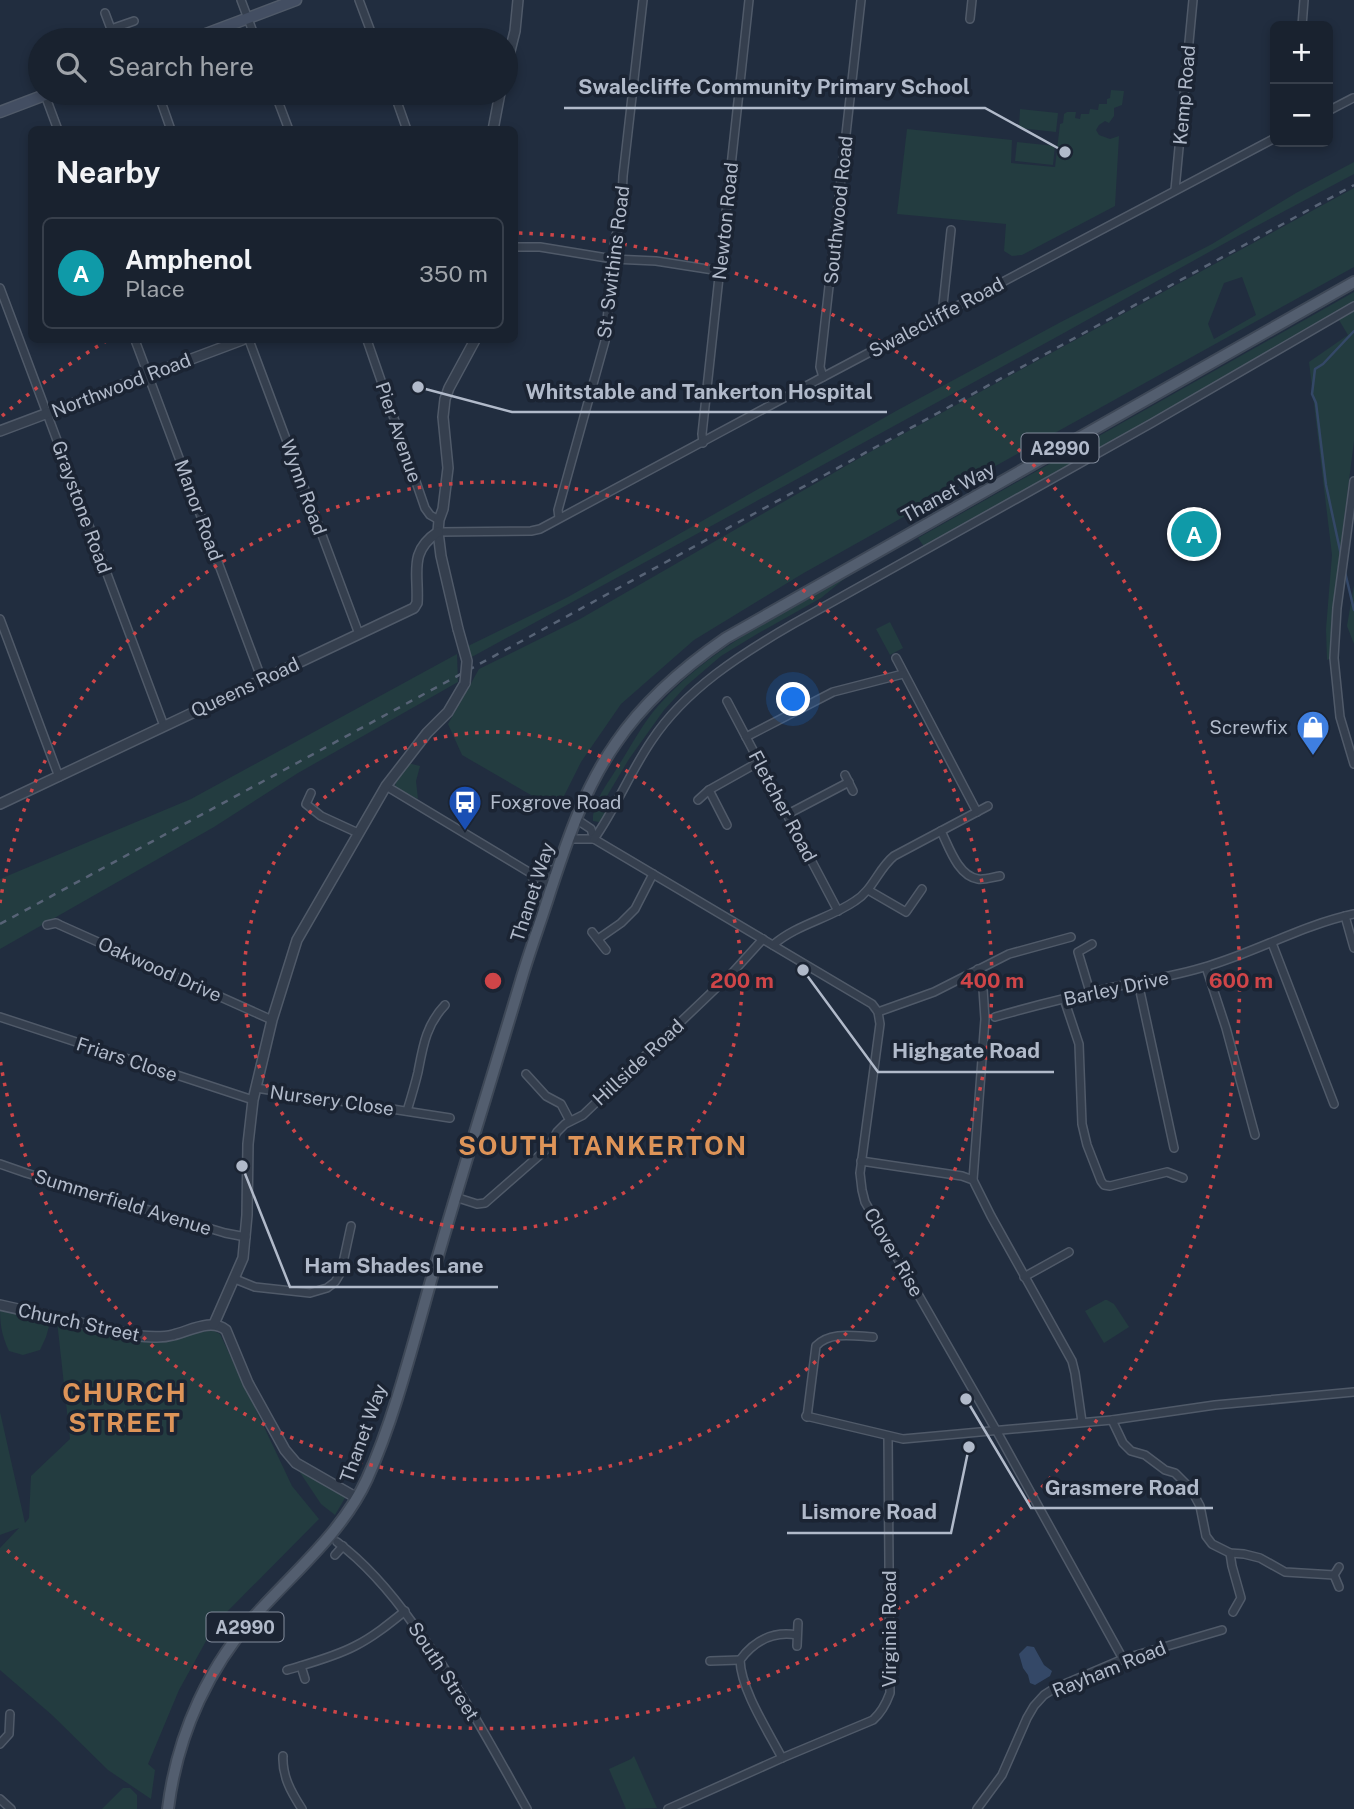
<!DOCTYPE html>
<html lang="en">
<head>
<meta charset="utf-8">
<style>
	:root { --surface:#19222f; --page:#262f3b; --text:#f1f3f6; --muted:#9fa4aa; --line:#373f4b; --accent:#81b0ff }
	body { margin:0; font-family:"Public Sans",sans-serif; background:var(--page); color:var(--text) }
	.controls { position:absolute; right:21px; top:21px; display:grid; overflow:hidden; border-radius:10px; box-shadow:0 4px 10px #0003 }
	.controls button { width:63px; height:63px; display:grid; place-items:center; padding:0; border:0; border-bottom:2px solid var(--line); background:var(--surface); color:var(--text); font:35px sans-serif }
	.you { position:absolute; left:794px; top:700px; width:24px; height:24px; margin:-18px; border:5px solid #fff; border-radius:50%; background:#1a73e8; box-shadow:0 0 0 10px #1a73e833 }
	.badge { display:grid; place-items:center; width:46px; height:46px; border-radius:50%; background:var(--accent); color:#fff; font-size:23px; font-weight:700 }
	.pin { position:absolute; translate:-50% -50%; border:4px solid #fff; box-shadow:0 2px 7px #0006 }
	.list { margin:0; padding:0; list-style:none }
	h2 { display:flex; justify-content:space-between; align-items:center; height:91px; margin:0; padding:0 28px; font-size:30px }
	h2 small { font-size:23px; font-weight:400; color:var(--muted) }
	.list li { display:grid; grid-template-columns:46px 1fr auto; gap:21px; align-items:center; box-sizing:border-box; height:112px; margin:0 14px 14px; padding:0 14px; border:2px solid var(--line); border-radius:10px }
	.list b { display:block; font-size:26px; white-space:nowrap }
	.list p { margin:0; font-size:23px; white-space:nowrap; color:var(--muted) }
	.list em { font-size:23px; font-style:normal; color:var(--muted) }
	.icon { flex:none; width:38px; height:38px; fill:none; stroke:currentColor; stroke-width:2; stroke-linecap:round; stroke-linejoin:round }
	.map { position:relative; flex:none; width:1354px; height:1809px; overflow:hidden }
	.search { position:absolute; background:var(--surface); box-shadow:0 4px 10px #0003; left:28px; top:28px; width:490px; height:77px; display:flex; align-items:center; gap:18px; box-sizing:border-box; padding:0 24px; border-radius:38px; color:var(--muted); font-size:26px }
	.panel { position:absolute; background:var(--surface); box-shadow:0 4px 10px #0003; left:28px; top:126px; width:490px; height:217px; border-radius:10px }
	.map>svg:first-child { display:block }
	.green { fill:#233c40; fill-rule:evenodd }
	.water { fill:#344867 }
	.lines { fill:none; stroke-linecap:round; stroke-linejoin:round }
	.stream { stroke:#344867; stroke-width:2.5 }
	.minor-casing { stroke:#505a69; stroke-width:10 }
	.tertiary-casing { stroke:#505a69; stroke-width:12 }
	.secondary-casing { stroke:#505a69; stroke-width:13 }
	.primary-casing { stroke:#3e4857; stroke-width:14 }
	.minor { stroke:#353f4e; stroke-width:7 }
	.tertiary { stroke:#353f4e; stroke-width:9 }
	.secondary { stroke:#434e62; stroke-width:10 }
	.primary { stroke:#535e6f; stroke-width:10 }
	.rail { stroke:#576376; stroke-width:2.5; stroke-dasharray:7 7; stroke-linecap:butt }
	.tertiary-bridge-casing { stroke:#505a69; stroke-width:12; stroke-linecap:butt }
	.tertiary-bridge { stroke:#353f4e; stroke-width:9 }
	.ring { fill:none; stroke:#cf4548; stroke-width:3.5; stroke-dasharray:3.5 7 }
	.labels { text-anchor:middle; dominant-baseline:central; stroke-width:7; stroke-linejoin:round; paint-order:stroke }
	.shield { fill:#1b2433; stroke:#848d9d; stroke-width:2 }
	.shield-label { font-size:18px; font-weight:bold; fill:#b1baca }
	.street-label { font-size:19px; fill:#b1baca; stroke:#1b2433 }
	.poi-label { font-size:19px; fill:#b1baca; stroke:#1b2433; text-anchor:end }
	.district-label { font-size:26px; font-weight:bold; letter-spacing:2px; fill:#de9458; stroke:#1b2433 }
	.centre { fill:#cf4548; stroke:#1b2433; stroke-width:3.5 }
	.ring-label { font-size:21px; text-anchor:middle; font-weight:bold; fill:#cf4548; stroke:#1b2433; stroke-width:7; stroke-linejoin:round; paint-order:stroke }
	.leader { fill:none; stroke:#b1baca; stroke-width:2.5 }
	.callout-dot { fill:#b1baca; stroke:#1b2433; stroke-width:2.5 }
	.callout-label { font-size:21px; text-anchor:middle; font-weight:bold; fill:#b1baca; stroke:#1b2433; stroke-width:7; stroke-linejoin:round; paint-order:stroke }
</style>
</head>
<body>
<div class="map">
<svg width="1354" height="1809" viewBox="0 0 1354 1809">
	<rect width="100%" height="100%" fill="#212d3f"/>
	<!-- green -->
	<g class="green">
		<path d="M1111 90 1124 91 1122 105 1114 108V116L1109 123 1105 121 1099 125 1096 130 1099 135 1110 139 1119 136 1115 206 1022 255 1012 256 1004 251 1006 224 897 214 907 129 1012 140 1011 163 1055 167 1060 124 1063 123 1064 114 1067 112H1076L1075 118 1080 119 1081 114H1089L1090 109 1098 110 1099 104H1107V99L1110 98Z"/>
		<path d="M1020 109 1058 113 1056 132 1019 128Z"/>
		<path d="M1017 142 1055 146 1053 165 1015 161Z"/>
		<path d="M1354 162V174L1236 237 1062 334 470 658 466 647 568 597 896 411 1059 323 1212 244 1296 193Z"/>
		<path d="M1354 188V267L907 515 802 574 694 640 621 704 581 762 557 810 462 755 448 724 479 669 580 619 870 452ZM1242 277 1256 315 1214 339 1208 324 1224 283Z"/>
		<path d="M1354 292V302L1337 311 1338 314 925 548 918 538Z"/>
		<path d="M1354 311V441L1334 599 1331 658 1327 660 1326 629 1332 555 1309 362 1348 335 1339 320Z"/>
		<path d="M855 570 821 598 757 634 721 656 686 686 664 710 629 759 607 796 611 803 603 818 599 822 593 821C592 803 608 783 617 768 630 748 642 724 658 706 712 645 787 612 855 570Z"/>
		<path d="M1354 585V644L1347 626Z"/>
		<path d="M890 622 903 648 890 655 876 629Z"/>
		<path d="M457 654 458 682 298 773 214 827 0 949V879L191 799Z"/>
		<path d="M408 763 420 766 416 781 418 799 397 789 395 786 397 778Z"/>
		<path d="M1105 1300H1107L1114 1304 1129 1327 1104 1343 1085 1311Z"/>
		<path d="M0 1305 52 1316 46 1337 40 1350 23 1355 9 1351C1 1334 0 1324 0 1305Z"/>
		<path d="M57 1321 162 1341 212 1330 220 1334 292 1486 319 1519 216 1623 179 1690 148 1764 155 1770 151 1799 108 1770 52 1715 0 1670V1548L19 1528 0 1535V1412L25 1523 29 1518 31 1476 70 1439Z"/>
		<path d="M289 1456 348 1493 335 1515 321 1504Z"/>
		<path d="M634 1756 657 1808 626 1809 609 1769 631 1759Z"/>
		<path d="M123 1788H130L137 1795V1809H102Z"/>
	</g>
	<!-- water -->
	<path class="water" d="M1027 1646 1034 1647 1044 1665 1052 1671 1050 1676 1035 1685 1030 1683 1028 1675 1023 1668 1019 1654Z"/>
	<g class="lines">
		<!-- stream -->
		<g class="stream">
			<path d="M1341 555 1326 485 1316 403 1312 394 1315 369 1323 364 1354 331"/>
			<path d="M1345 572 1354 610"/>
		</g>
		<defs>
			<g id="minor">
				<path d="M241 0 256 40"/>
				<path d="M359 0 374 40"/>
				<path d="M105 13 111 29"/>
				<path d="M970 19 972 0"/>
				<path d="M1302 26 1304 0"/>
				<path d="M107 40 111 29 134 21"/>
				<path d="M158 93 171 130"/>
				<path d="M275 93 289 130"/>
				<path d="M394 93 407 130"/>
				<path d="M45 95 58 130"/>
				<path d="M1328 111 1353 98"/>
				<path d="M1175 190 1193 0"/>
				<path d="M514 247H540L613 259 656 261 720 271"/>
				<path d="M0 288 164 726"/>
				<path d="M942 314 951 230"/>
				<path d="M135 340 262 680"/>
				<path d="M249 340 359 634"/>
				<path d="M367 340 425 508 430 515 439 520"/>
				<path d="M823 377 820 367 861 0"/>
				<path d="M703 443 702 434 749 0"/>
				<path d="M1354 481 1337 608 1334 658 1340 717 1354 764"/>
				<path d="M559 518 558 510 605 341 615 238 621 221 623 176 643 0"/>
				<path d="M438 532 531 531 540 529 823 377 1275 138"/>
				<path d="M0 619 59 777"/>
				<path d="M896 658 977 812"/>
				<path d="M727 701 838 911"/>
				<path d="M746 737 833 692 903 674"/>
				<path d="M845 775 853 791"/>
				<path d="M386 786 552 886"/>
				<path d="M709 790 727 825"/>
				<path d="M311 793 306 804 321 816 358 833"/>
				<path d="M698 800 709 790 759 762"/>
				<path d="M788 814 849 782"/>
				<path d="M576 819 591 829 594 839"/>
				<path d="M941 831C949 847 958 876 978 879 985 880 993 877 1000 876"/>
				<path d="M568 839H594L872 1004 878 1012 880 1024 860 1173 862 1190 865 1202 996 1430 1123 1659"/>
				<path d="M594 839C616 808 630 772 652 740 686 689 741 654 793 624L1152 423 1354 306"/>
				<path d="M532 874 536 899 534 929"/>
				<path d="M533 874 557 869"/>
				<path d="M868 890 906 912 922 889"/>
				<path d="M1345 916 1354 948"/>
				<path d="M47 925 56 923 60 925 272 1020"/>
				<path d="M592 932 606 950"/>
				<path d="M598 939 621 923 635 909 653 874"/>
				<path d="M1272 943 1334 1104"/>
				<path d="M773 945C797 924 829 919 855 901 873 890 878 869 894 856L988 806"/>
				<path d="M1206 967 1226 1028 1255 1135"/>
				<path d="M1138 982 1174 1148"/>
				<path d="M1090 992 1078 952 1092 944"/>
				<path d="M1064 999 1079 1044 1082 1124 1087 1145 1101 1181 1104 1185 1110 1186 1167 1172 1183 1178"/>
				<path d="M878 1012 934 992 1009 954 1071 937"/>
				<path d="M0 1017 253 1100"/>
				<path d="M995 1017C1036 1005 1078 995 1119 986 1149 980 1179 975 1208 966 1258 951 1303 925 1354 914"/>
				<path d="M526 1074 546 1096 561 1104 570 1121"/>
				<path d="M256 1088 450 1118"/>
				<path d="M407 1111C411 1098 415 1085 418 1072 423 1046 426 1025 445 1005"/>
				<path d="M861 1161 962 1176 973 1180 991 1216 1072 1361 1075 1373 1082 1422"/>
				<path d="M0 1164 26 1173 225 1233 246 1237"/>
				<path d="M973 1180 985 1019 983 989 978 969"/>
				<path d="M455 1197 477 1204 485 1203 549 1147 557 1132 565 1124 583 1115 733 972 763 939"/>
				<path d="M1024 1277 1069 1252"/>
				<path d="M235 1279 255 1287 310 1293 327 1288 335 1282 341 1272 351 1226"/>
				<path d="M806 1416 903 1439 1112 1420 1215 1405 1354 1392"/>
				<path d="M807 1417 816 1346C830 1331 854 1336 873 1337"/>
				<path d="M1112 1420 1123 1443 1131 1451 1145 1455 1165 1470 1175 1473 1191 1489 1200 1506 1206 1536 1212 1544 1230 1553 1244 1554 1260 1558 1285 1572 1334 1575"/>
				<path d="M337 1542C368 1565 392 1594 414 1625 458 1683 491 1745 527 1809"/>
				<path d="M1230 1553 1232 1566 1241 1598 1233 1612"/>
				<path d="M335 1555 343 1546"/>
				<path d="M1339 1587 1334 1575 1339 1567"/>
				<path d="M797 1646 798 1623"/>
				<path d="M710 1661 740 1660"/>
				<path d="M301 1666 305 1679"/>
				<path d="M287 1670C310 1663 334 1657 355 1646 373 1637 389 1624 405 1611"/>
				<path d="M0 1744 9 1734 10 1714"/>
				<path d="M283 1756C282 1776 291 1792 302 1809"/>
				<path d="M782 1758C768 1731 741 1690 740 1660 754 1641 773 1631 797 1635"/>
				<path d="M0 1799 11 1809"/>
				<path d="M668 1809 782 1758 873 1720C882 1712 886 1704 890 1693L888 1436"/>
				<path d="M977 1809 1002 1775 1027 1718 1034 1706 1044 1695 1055 1688 1123 1659 1222 1630"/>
			</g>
			<g id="tertiary">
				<path d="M506 67 515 31 518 0"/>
				<path d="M493 130 500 93"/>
				<path d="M0 431 242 340"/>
				<path d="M458 629 441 556 438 532 439 520 443 509 448 468 443 417 445 399 449 388 475 340"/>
				<path d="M0 804 414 608 417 603C419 573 408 552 438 532"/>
				<path d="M0 1305 139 1336C151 1337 162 1338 173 1335 190 1331 211 1318 226 1330L248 1383 285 1450 296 1463 357 1498"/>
				<path d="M214 1324 243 1258 247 1215 248 1144 253 1100 272 1020 297 940 386 786 427 733 448 712 465 683"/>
			</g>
			<g id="secondary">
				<path d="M190 40 296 0"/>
				<path d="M0 112 50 93"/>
			</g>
			<path id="primary" d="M168 1809C177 1734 210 1662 262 1608 299 1568 344 1529 367 1479 396 1415 414 1339 434 1270 462 1172 493 1075 522 977 531 947 542 918 551 889 568 838 585 787 616 743 645 700 684 667 726 638L1354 282"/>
		</defs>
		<!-- minor casing -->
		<use href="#minor" class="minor-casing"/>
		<!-- tertiary casing -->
		<use href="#tertiary" class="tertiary-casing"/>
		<!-- secondary casing -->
		<use href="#secondary" class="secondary-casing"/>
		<!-- primary casing -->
		<use href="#primary" class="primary-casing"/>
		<!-- minor -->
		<use href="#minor" class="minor"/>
		<!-- tertiary -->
		<use href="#tertiary" class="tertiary"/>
		<!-- secondary -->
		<use href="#secondary" class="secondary"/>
		<!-- primary -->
		<use href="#primary" class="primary"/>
		<!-- rail -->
		<path class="rail" d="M0 924 520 642 1354 185"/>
		<defs>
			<path id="tertiary-bridge" d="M458 629 467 661 465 683"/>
		</defs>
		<!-- tertiary-bridge casing -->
		<use href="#tertiary-bridge" class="tertiary-bridge-casing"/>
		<!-- tertiary-bridge -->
		<use href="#tertiary-bridge" class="tertiary-bridge"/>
	</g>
	<!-- distance rings -->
	<g class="ring">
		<circle cx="493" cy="981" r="249"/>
		<path d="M0 903A499 499 0 1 1 0 1059"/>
		<path d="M2 416A748 748 0 0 1 108 340M519 233A748 748 0 1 1 2 1546"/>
	</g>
	<!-- icons -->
	<defs>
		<symbol id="shop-pin" viewBox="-11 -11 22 30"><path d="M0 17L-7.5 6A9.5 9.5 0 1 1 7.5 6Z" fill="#3f7fe0" stroke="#1b2433"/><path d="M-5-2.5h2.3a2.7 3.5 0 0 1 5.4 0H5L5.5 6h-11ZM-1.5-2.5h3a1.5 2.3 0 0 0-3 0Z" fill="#fff"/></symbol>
		<symbol id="bus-pin" viewBox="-11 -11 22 30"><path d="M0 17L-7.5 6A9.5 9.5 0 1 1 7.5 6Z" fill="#1a4fb4" stroke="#1b2433"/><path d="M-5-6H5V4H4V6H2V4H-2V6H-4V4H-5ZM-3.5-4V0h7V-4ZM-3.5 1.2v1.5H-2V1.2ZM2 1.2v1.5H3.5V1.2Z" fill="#fff"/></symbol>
	</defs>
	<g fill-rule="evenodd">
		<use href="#shop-pin" x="1294" y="708" width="38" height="52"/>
		<use href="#bus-pin" x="446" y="783" width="38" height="52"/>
	</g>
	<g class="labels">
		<!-- shield labels -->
		<g class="shield">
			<rect x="1021.5" y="433.5" width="77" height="29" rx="5"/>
			<rect x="206.5" y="1612.5" width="77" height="29" rx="5"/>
		</g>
		<g class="shield-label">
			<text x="1060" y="448">A2990</text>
			<text x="245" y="1627">A2990</text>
		</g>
		<!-- street labels -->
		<g class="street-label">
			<text transform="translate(1184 95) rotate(-85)">Kemp Road</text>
			<text transform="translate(838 210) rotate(-84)">Southwood Road</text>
			<text transform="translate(725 221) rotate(-84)">Newton Road</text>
			<text transform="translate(613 262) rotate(-83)">St. Swithins Road</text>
			<text transform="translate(936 317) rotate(-28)">Swalecliffe Road</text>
			<text transform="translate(121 385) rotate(-21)">Northwood Road</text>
			<text transform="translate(399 432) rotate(71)">Pier Avenue</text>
			<text transform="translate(304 487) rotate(70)">Wynn Road</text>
			<text transform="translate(948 492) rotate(-29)">Thanet Way</text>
			<text transform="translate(82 507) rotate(70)">Graystone Road</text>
			<text transform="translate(199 510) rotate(70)">Manor Road</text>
			<text transform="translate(245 687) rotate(-25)">Queens Road</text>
			<text transform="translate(783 806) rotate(62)">Fletcher Road</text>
			<text transform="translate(532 892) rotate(-72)">Thanet Way</text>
			<text transform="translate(160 969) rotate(24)">Oakwood Drive</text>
			<text transform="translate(1116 988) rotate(-12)">Barley Drive</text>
			<text transform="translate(127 1059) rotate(18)">Friars Close</text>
			<text transform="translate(638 1062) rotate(-43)">Hillside Road</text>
			<text transform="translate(332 1100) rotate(8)">Nursery Close</text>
			<text transform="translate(123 1202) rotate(17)">Summerfield Avenue</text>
			<text transform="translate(894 1252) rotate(60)">Clover Rise</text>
			<text transform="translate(79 1322) rotate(12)">Church Street</text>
			<text transform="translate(363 1433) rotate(-70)">Thanet Way</text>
			<text transform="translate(889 1629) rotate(-90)">Virginia Road</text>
			<text transform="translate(1109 1669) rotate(-22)">Rayham Road</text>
			<text transform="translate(444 1671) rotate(57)">South Street</text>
		</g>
		<!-- poi labels -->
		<g class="poi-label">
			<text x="1288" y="727">Screwfix</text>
			<text x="490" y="802" text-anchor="start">Foxgrove Road</text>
		</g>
		<!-- district labels -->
		<g class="district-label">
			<text x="603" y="1145">SOUTH TANKERTON</text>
			<text x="125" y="1392">CHURCH<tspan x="125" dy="30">STREET</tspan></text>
		</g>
	</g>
	<circle cx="493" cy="981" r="10" class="centre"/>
	<g class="ring-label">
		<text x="742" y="988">200 m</text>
		<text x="992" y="988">400 m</text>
		<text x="1241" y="988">600 m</text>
	</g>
	<!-- callouts -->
	<path class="leader" d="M1065 152L985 108H564M418 387L512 412H887M803 970L878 1072H1054M242 1166L290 1287H498M966 1399L1031 1508H1213M969 1447L951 1533H787"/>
	<g class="callout-dot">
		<circle cx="1065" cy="152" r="7"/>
		<circle cx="418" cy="387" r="7"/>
		<circle cx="803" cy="970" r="7"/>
		<circle cx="242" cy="1166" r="7"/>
		<circle cx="966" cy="1399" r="7"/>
		<circle cx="969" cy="1447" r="7"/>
	</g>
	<g class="callout-label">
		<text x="774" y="94">Swalecliffe Community Primary School</text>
		<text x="699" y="399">Whitstable and Tankerton Hospital</text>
		<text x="966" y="1058">Highgate Road</text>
		<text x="394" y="1273">Ham Shades Lane</text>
		<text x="1122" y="1495">Grasmere Road</text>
		<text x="869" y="1519">Lismore Road</text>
	</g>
</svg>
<div class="controls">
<button>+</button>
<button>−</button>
</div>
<div class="you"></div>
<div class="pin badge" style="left:1194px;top:534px;background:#0f9aa8">A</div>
<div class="search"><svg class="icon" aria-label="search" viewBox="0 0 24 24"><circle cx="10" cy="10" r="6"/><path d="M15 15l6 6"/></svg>Search here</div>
<section class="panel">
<h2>Nearby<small></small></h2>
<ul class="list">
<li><span class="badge" style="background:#0f9aa8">A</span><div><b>Amphenol</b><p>Place</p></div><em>350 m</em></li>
</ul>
</section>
</div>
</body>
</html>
